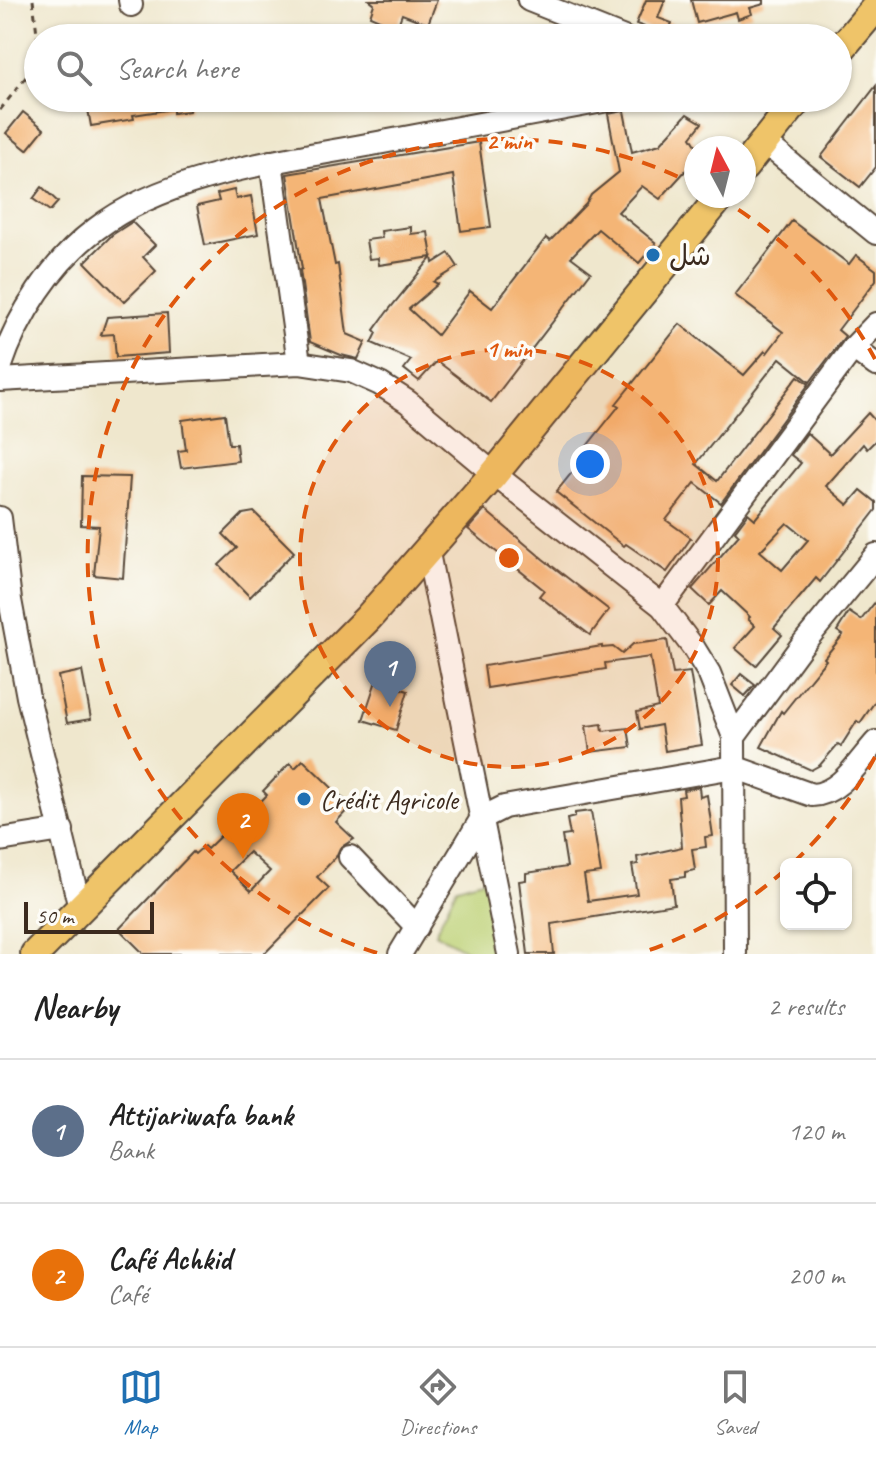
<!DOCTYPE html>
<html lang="en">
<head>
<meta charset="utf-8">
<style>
	:root { --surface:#fff; --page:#f6f6f6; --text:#222; --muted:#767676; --line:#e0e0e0; --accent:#1f6fb2 }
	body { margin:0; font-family:Caveat,"Playpen Sans Arabic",sans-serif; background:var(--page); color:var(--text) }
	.controls { position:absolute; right:24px; bottom:24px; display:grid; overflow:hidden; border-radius:12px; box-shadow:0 2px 6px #0004 }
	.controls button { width:72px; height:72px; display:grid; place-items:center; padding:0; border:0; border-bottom:2px solid var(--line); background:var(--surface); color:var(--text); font:40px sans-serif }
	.compass { position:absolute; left:684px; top:136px; width:72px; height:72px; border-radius:50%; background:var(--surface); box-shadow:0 2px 6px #0004; rotate:353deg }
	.scale { position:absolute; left:24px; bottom:20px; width:130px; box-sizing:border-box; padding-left:8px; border:4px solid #3b2a1e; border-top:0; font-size:22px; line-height:28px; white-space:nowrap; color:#3b2a1e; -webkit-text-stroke:6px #fdfcf7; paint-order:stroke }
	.you { position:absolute; left:590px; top:464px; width:28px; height:28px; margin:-20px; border:6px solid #fff; border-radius:50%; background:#1a73e8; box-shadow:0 0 0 12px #1a73e833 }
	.badge { display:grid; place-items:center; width:52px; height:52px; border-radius:50%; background:var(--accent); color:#fff; font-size:26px; font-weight:700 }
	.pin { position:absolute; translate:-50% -66px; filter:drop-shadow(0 2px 4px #0008) }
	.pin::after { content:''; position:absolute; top:42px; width:28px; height:24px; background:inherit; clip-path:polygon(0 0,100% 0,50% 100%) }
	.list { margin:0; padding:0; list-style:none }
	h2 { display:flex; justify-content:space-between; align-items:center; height:104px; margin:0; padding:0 32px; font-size:34px }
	h2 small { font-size:26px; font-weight:400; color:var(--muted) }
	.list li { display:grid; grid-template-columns:52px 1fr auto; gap:24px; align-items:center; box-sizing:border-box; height:144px; padding:0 32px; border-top:2px solid var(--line) }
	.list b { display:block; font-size:30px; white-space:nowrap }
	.list p { margin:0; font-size:26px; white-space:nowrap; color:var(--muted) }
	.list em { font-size:26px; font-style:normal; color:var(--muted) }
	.icon { flex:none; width:44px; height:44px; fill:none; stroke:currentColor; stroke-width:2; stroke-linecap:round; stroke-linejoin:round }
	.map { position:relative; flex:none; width:876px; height:954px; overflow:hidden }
	.search { position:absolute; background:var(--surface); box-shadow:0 2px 6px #0004; left:24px; right:24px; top:24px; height:88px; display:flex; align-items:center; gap:20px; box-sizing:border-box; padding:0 28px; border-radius:44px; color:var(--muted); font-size:30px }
	.sheet { height:392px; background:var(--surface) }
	nav { display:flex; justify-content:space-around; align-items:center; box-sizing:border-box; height:112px; border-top:2px solid var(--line); background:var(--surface); font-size:22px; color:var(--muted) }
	nav a { display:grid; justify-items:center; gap:4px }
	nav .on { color:var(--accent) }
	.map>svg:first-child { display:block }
	.green { fill:#bcd073; stroke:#7c7d48; stroke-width:2 }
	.building { fill:#f4b576; fill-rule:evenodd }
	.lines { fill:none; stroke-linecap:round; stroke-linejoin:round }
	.minor-casing { stroke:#564638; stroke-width:26 }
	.major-casing { stroke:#564638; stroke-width:32 }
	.path { stroke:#564638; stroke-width:3; stroke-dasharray:6 6; stroke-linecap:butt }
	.minor { stroke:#fff; stroke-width:22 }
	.major { stroke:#efc469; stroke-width:28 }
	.ring { fill:none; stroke:#df570d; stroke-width:4; stroke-dasharray:14 10 }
	.poi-dot { fill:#1f6fb2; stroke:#fdfcf7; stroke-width:3 }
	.labels { text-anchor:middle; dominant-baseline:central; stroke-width:7; stroke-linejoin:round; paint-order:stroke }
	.poi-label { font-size:28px; fill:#3b2a1e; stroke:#fdfcf7; text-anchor:start }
	.centre { fill:#df570d; stroke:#fdfcf7; stroke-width:4 }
	.ring-label { font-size:24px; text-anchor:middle; font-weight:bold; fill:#df570d; stroke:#fdfcf7; stroke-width:7; stroke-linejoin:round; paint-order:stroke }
</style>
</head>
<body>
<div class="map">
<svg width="876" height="954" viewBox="0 0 876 954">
	<rect width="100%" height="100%" fill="#fdfcf7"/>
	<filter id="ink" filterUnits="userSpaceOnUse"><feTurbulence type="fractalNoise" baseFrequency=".0125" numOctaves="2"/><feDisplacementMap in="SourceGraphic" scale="16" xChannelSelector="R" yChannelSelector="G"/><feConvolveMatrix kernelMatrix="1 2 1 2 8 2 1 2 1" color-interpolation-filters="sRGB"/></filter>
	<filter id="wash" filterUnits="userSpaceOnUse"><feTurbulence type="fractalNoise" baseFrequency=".006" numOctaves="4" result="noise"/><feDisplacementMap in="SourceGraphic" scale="32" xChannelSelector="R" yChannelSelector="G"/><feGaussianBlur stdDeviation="1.8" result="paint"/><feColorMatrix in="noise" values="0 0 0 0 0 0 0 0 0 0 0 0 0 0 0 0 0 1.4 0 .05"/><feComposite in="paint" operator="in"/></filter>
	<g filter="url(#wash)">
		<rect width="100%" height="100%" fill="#efe7cd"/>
		<!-- green -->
		<path class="green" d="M489 878 500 954H472L435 933 457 887Z"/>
		<g id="blocks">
			<!-- building -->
			<g class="building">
				<path d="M369 0H437L428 24 402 14 393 38 378 33 382 21 370 16 374 4Z"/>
				<path d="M646 0H665L658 18 672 23 667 35 636 24Z"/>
				<path d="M691 0H764V4L750 8 752 14 738 19 736 12 697 23Z"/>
				<path d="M876 86V167L860 187 821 157Z"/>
				<path d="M86 98H190V106L189 111 173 113V109L133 115 134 119 91 126Z"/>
				<path d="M624 111 632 152 660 144 687 114 702 123 691 137 696 145V159L660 199 642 186 618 212 656 243 639 263 598 229 571 257 591 272 491 402 437 361 419 381 404 369 411 360 372 343 377 333 374 330 387 312 432 257 379 265 378 258 369 259 366 240 382 238 381 231 411 227V234L428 232 433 263 449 253 458 267 434 282 438 284 409 309 437 335 470 291 492 308 546 238 550 241 586 204 591 195 619 172 608 114Z"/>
				<path d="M23 112 44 129 27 150 6 133Z"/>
				<path d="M479 142 491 227 461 231 453 175 322 199 335 265 338 264 347 334 366 342 358 359 341 355 310 342 300 270 302 269 287 174Z"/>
				<path d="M42 187 58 202 50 211 33 199Z"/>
				<path d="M234 190 236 199 251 196 258 234 205 245 197 206 219 201 217 194Z"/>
				<path d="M792 221 849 264 856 255 876 270V280L838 330 845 336 810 382 780 358 696 464 717 481 798 376 809 384 721 503 695 483 666 520 691 538 667 572 626 544 624 546 556 492 587 454 583 451 619 406 616 404 680 324 744 375 765 351 767 353 783 332 735 295Z"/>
				<path d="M132 222 155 245 143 257 156 271 124 302 85 262 112 235Z"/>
				<path d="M167 313 169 353 116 357 114 334 101 335 107 317Z"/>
				<path d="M868 413 876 422V440L867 449 863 444 826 486 848 505 861 490 876 502V510L820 582 816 578 774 628 782 635 756 666 735 648 755 626 748 619 750 617 722 591 709 605 692 589 739 535 735 531 747 515 748 513 755 519 801 463 791 455 807 433 830 454ZM787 523 808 540 782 570 760 551Z"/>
				<path d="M225 414 229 444H236L238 461 181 468 178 451 186 450 182 420Z"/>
				<path d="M82 476 130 477 123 578 94 575 99 526 81 525Z"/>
				<path d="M485 510 543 559 609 610 590 635 539 596 544 590 468 529Z"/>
				<path d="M254 512 294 552 250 597 219 565 237 548 223 534 243 514Z"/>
				<path d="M876 601V700L860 723 857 721 841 746 838 744 820 765 811 770 761 747 781 711 783 713 803 688 826 660 824 658 843 635 837 631 849 612 861 620Z"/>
				<path d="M667 640 673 674 690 672 702 745 665 751 661 725 640 729 637 712 658 707 650 657 605 663 606 669 487 688 484 666 602 646V648L613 647 622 654 633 644Z"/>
				<path d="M82 671 91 719 67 723 58 676Z"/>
				<path d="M741 674 755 685 745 696 732 685Z"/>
				<path d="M376 681 408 691 396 730 363 720Z"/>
				<path d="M602 724 603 731 628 728 631 747 590 752 586 726Z"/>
				<path d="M303 760 351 806 336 822 354 839 340 848 336 857 317 877 329 888 264 954H144L119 929 193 852 195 854 204 846 207 849 240 817 243 820 267 795 263 791 290 763 295 768ZM249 852 270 871 251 891 230 871Z"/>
				<path d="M699 787 700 797 707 795 713 836 705 837 706 847 692 849 695 870 685 872V877L671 879 674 904 551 924 554 954H528L519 881 526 880V873L567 867 562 836 570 835 567 819 575 817V813L591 811 601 873 584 875 588 901 637 894 632 865 638 864 637 857 682 847 678 797 684 796 683 790Z"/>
			</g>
		</g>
	</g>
	<g filter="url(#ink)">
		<use href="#blocks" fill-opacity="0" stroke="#564638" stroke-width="2"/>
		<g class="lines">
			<defs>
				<g id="minor">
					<path d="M130 0 131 5"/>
					<path d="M529 0 624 38"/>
					<path d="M764 142 876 233"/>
					<path d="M271 162 299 363"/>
					<path d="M853 348 876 365"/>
					<path d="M0 368C17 316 52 262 96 229 167 174 281 161 367 145 451 129 535 114 619 98"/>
					<path d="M0 380 299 363 351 371 380 384 408 402 494 474 662 606 693 647 709 673 734 737 735 954"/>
					<path d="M0 518 10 600 28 697 80 908"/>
					<path d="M427 548 509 954"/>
					<path d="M662 606 853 348 876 324"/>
					<path d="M734 737 802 645 876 555"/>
					<path d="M0 840 62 830"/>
					<path d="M350 857 417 927"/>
					<path d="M400 954 482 818 504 807 734 767 812 795C840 794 858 762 876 742"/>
				</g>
				<g id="major">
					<path d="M838 52 876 7"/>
					<path d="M744 167 799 98"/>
					<path d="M35 954 368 618 494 474 721 196"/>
				</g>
			</defs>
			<!-- minor casing -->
			<use href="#minor" class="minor-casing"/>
			<!-- major casing -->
			<use href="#major" class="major-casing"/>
			<!-- path -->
			<g class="path">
				<path d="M33 0 38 42"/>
				<path d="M0 110 34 67 38 46"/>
			</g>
			<!-- minor -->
			<use href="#minor" class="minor"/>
			<!-- major -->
			<use href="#major" class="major"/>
		</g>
	</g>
	<!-- distance rings -->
	<circle cx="509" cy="558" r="209" fill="#df570d" fill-opacity=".12"/>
	<g class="ring">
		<circle cx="509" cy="558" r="209"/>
		<path d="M875 757A417 417 0 0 1 793 863M785 870A417 417 0 0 1 641 953M377 953A417 417 0 1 1 695 185M718 197A417 417 0 0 1 875 359"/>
	</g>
	<!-- markers -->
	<g class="poi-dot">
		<circle cx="653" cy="255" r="8"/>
		<circle cx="304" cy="799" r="8"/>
	</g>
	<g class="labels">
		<!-- poi labels -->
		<g class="poi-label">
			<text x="669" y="255">شل</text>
			<text x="320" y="799">Crédit Agricole</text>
		</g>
	</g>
	<circle cx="509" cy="558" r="12" class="centre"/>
	<g class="ring-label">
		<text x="509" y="149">2 min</text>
		<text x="509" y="357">1 min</text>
	</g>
</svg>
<div class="controls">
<button><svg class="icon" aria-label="locate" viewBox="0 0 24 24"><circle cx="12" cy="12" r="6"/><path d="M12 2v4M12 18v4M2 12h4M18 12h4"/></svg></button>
</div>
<svg class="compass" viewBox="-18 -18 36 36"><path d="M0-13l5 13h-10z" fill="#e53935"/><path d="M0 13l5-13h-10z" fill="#767676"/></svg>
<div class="scale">50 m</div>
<div class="you"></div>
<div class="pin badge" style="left:390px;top:707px;background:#5c6f8a">1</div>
<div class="pin badge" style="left:243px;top:859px;background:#e8710a">2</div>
<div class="search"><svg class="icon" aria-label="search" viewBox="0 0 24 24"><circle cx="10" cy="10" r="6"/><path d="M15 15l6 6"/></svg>Search here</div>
</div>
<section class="sheet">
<h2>Nearby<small>2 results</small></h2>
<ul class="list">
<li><span class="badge" style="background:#5c6f8a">1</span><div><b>Attijariwafa bank</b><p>Bank</p></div><em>120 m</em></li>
<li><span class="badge" style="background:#e8710a">2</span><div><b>Café Achkid</b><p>Café</p></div><em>200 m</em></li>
</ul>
</section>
<nav>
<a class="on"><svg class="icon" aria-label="map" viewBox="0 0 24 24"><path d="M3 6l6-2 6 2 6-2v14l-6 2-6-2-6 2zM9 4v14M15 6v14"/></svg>Map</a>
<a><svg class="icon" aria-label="directions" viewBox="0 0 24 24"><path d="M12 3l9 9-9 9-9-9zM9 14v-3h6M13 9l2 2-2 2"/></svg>Directions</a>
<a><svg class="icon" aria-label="saved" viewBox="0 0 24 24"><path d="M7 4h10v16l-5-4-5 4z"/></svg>Saved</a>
</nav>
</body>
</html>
